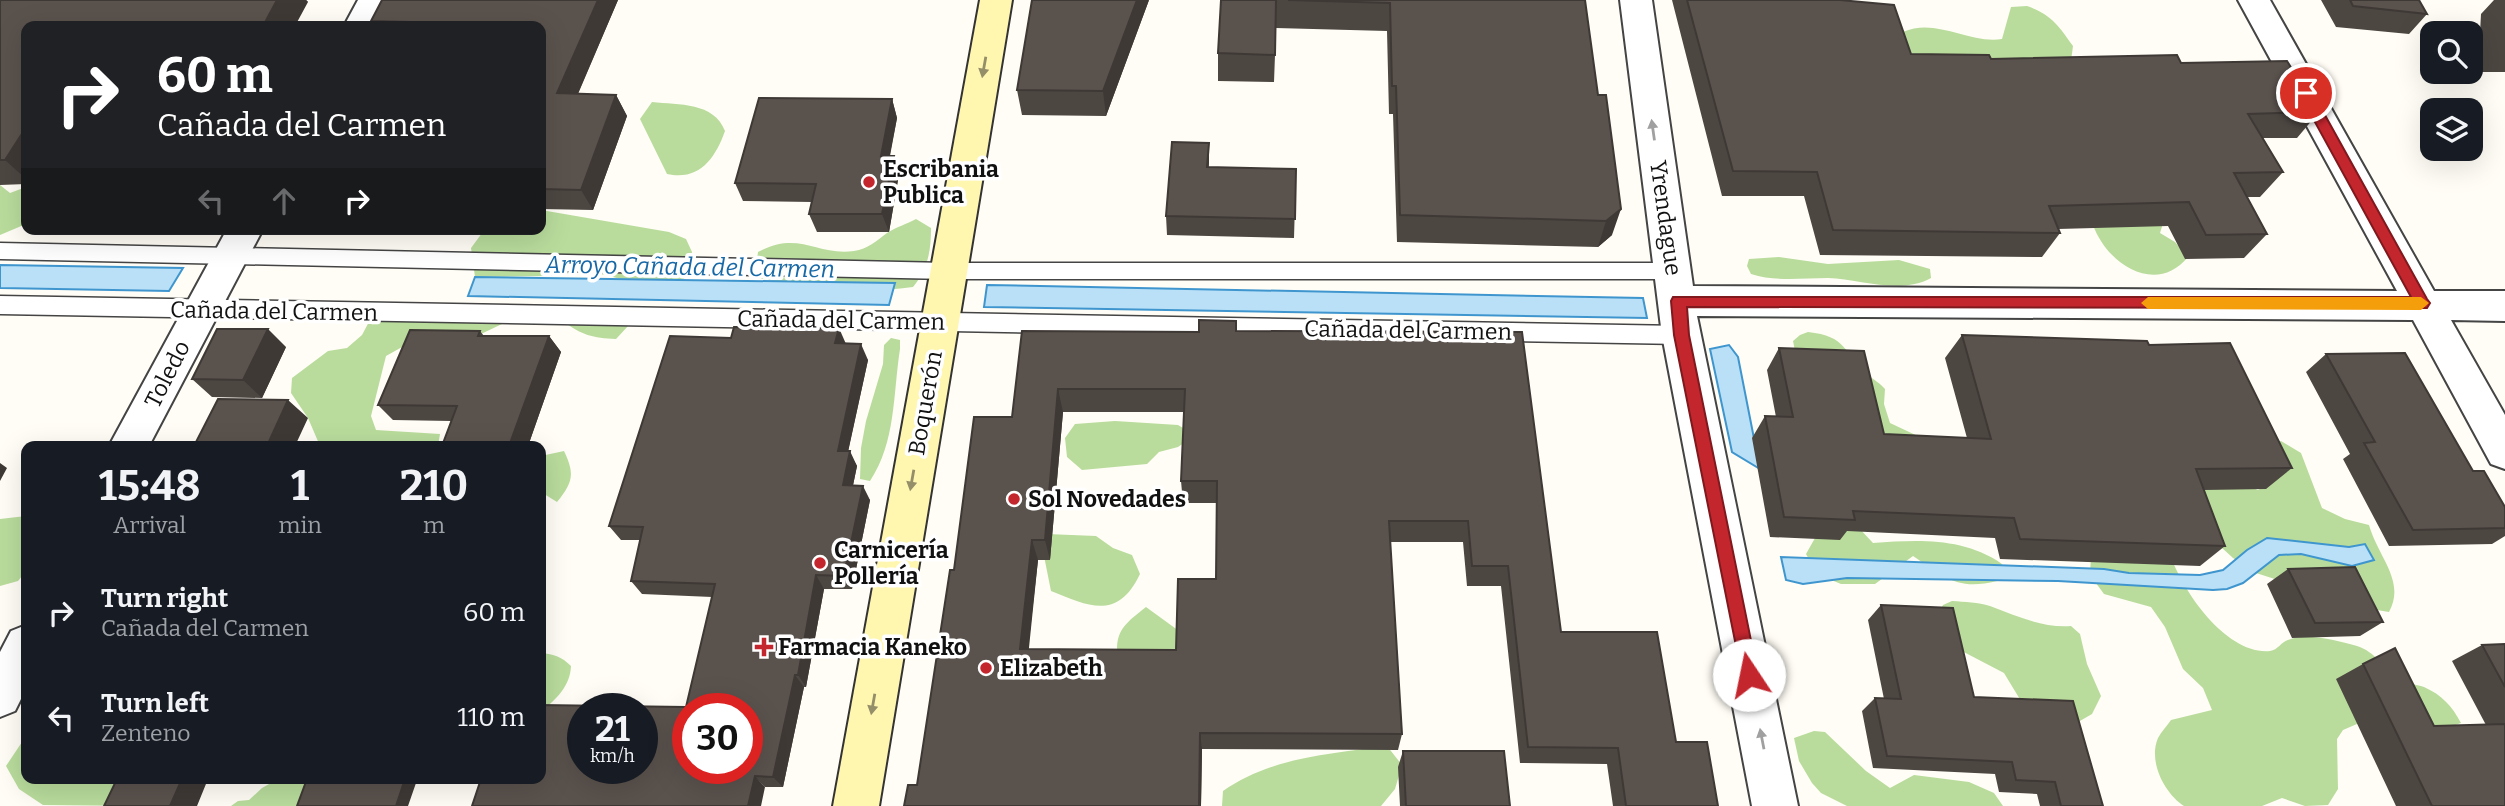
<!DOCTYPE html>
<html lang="en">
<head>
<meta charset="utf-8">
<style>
	:root { --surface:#171b24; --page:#242831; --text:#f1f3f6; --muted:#9ea1a6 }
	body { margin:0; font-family:Bitter,serif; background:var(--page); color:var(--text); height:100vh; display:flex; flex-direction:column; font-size:26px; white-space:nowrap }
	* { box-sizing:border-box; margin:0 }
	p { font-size:23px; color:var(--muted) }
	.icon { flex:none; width:38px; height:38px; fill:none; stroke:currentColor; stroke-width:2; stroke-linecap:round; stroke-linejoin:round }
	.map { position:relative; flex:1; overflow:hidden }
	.panel { position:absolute; left:21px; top:441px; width:525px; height:343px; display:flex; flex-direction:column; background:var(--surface); border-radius:14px; box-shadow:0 7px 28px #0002 }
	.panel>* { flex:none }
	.top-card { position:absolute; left:21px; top:21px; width:525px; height:214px; border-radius:14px; box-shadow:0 7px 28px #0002; background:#202124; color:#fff; overflow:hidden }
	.tools { position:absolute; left:2420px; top:21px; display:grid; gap:14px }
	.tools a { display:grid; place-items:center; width:63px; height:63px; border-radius:14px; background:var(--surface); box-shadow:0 7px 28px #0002; font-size:35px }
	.speed { position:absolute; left:567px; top:693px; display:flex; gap:14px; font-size:35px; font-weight:700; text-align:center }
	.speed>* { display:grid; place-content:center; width:91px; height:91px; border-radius:50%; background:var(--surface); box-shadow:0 7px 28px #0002; line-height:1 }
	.speed small { font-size:18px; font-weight:400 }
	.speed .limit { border:10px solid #d22; background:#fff; color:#111 }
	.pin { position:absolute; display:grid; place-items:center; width:60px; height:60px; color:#fff; margin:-30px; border:4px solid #fff; border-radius:50%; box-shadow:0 2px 7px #0007 }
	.me { position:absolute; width:77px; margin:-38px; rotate:349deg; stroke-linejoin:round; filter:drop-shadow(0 0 5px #0008) }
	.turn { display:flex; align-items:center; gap:24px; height:147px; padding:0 21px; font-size:32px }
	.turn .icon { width:91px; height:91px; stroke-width:2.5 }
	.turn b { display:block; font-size:49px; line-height:60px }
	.lanes { display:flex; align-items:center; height:66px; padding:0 21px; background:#0003; justify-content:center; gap:35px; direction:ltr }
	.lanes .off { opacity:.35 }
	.eta { display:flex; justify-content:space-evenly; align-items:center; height:119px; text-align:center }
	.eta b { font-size:42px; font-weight:700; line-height:49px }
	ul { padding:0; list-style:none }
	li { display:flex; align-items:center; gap:21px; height:105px; padding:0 21px }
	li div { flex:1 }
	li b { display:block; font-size:26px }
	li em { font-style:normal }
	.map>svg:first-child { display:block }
	.forest { fill:#b9dc9c }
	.water { fill:#b9e0f7; stroke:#3f96cf; stroke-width:2 }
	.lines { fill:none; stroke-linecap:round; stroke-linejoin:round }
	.lane-casing { stroke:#444; stroke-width:3 }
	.street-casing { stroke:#444; stroke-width:4 }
	.secondary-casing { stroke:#333; stroke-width:4 }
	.lane { fill:#fff; fill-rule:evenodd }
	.street { fill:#fff; fill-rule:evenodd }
	.secondary { fill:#fff6b0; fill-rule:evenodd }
	.wall { fill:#4d4742; fill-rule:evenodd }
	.shaded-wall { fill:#3f3936 }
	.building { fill:#5a524d; stroke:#3f3936; stroke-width:2; fill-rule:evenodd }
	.oneway { fill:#948f68 }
	.oneway2 { fill:#a0a0a0 }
	.route { fill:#c4262e; stroke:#7f191e; stroke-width:2 }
	.slow { fill:#f59e0b }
	.poi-dot { fill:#c4262e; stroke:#fff; stroke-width:2.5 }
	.labels { text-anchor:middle; stroke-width:7; stroke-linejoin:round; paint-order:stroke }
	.poi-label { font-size:23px; font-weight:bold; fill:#111; stroke:#fff; text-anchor:start }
	.street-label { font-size:23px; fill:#111; stroke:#fff }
	.water-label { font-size:24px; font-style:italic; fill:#1768a6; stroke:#fff }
</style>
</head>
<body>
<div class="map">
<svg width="2505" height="806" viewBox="0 0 2505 806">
	<rect width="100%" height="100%" fill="#fffdf5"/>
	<path class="forest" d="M2027 6C2052 15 2058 25 2073 46L2070 68 1901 78 1903 32C1936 17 1968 44 2002 39L2011 7Z
		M652 102C679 105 714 102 725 131 715 159 699 181 667 174L640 119Z
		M0 185 10 193 26 187V224L0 235Z
		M541 210 669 232 686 239 692 252 691 272 677 285 658 288 588 271 546 276 475 277 471 248 485 229H541Z
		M916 219 931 228C931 251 928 269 913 287 860 294 811 289 759 278L756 267 758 252C799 230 816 256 854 251 868 249 876 241 887 233 896 227 907 224 916 219Z
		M2164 220 2160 233 2175 242 2188 257C2156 296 2107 264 2093 225Z
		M1779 257 1828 264 1899 260 1930 269 1931 278C1901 295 1860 279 1828 278 1802 278 1776 282 1751 274L1747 266 1749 259Z
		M409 303H485L504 307 502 324 481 334 420 337 386 356 371 416 376 430 440 434 438 446H320L308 418 291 393 292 378 328 351 347 348 362 335 371 318 389 308Z
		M563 321 629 325 616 339C593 338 581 335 563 321Z
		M1808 332C1847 336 1843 352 1868 375 1874 380 1880 383 1885 389L1884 404 1890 423 1922 438 1924 485 1795 351 1793 341 1800 335Z
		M891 338 900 340V349C893 394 896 442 870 481L860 479 861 448 866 421 883 364 884 345Z
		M1115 421 1178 425 1195 435 1178 447 1159 452 1147 464 1082 470 1067 457 1065 438 1075 424Z
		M2281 441 2301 453 2322 508 2345 519 2369 525C2378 557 2406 581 2389 612L2365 608 2256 573 2233 558 2197 525 2187 457 2226 477 2258 490 2273 482 2263 446Z
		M564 451C575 474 573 482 557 502L541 492V456Z
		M26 516V571L18 581 0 586V519Z
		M1858 527 1873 543C1918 540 1963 537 2002 564L1997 581C1957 591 1945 577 1913 556L1875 584H1841L1817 574 1806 554 1815 538Z
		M1047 534 1096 536 1113 548 1132 555 1140 574C1118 620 1090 607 1051 591L1043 551Z
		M2091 556 2171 557C2184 593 2227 655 2270 651 2278 650 2281 642 2288 640 2307 632 2338 641 2357 646 2376 652 2383 668 2398 679 2405 684 2416 684 2424 687 2442 695 2452 706 2461 723L2443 729 2371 718 2343 730 2337 739 2338 789 2328 805 2305 806 2282 798 2262 806H2184C2164 793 2148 761 2158 738 2161 732 2167 726 2171 720L2212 710 2203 688 2183 669 2165 627 2151 607 2104 594 2090 575Z
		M1952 601C1965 602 1978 602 1990 606 2017 616 2042 628 2071 626L2080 634 2087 664 2101 696 2092 714 2073 725 2024 706 2004 673 1958 649 1938 615 1943 605Z
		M1146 607 1179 631V653L1118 661C1114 632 1123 625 1146 607Z
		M541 653C554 654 562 657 571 666 570 687 556 699 541 712Z
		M1814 731 1825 732 1866 771 1890 788 1914 775 1969 782 1994 793 2003 806H1847L1821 793 1812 783 1799 761 1794 738Z
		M26 736V779H157L140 806 43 805 19 789 6 766Z
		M1387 746 1402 765 1395 789 1381 806H1222L1223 791C1272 757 1329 754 1387 746Z
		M278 779H368L318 806H231L238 801 249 800 262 788Z"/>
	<path class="water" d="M0 265 183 268 169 291 0 288Z
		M475 277 895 283 889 305 468 296Z
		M987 285 1643 298 1647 318 984 307Z
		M1729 345 1738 357 1760 469 1732 452 1710 349Z
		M2267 538 2349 547 2365 544 2374 560 2352 566 2301 554 2279 555 2243 583 2227 589 2213 590 2058 581 1847 578 1803 584 1786 580 1781 557 2104 569 2129 573 2200 575 2223 570 2247 550Z"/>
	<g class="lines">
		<defs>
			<path id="lane" d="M0 243 947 263H1672L1680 265 1683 271 1680 277 1672 279H947L0 259Z
				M0 296 1681 326 1689 329 1692 335 1689 341 1681 344 0 314Z"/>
			<path id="street" d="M358 0H390L376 26H344Z
				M1620 0H1652L1693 286 2397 291 2238 0H2270L2434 291H2505V321L2451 320 2505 415V469L2491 464 2413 320 1697 316 1798 806H1752L1662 335Z
				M227 229H263L149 446H109Z
				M26 625V689L15 711 0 717V652L11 631Z"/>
			<path id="secondary" d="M980 0H1012L879 806H833Z"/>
		</defs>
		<use href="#lane" class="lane-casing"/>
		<use href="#street" class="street-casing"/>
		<use href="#secondary" class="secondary-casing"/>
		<use href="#lane" class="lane"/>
		<use href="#street" class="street"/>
		<use href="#secondary" class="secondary"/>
	</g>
	<path class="wall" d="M0 0H306L308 2 26 26V184L0 185Z
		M382 0H618L578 94 616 95 627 116 593 210 541 209V26H374L371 21Z
		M1149 0 1106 116 1022 115 1017 90Z
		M1221 0H1585L1612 235 1598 247 1397 242 1393 114H1389L1387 31 1276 28 1274 82 1218 81V53Z
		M1672 0H1840L1911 54 1991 59 2181 63 2319 112 2297 138H2263L2283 172 2260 197H2247L2267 234 2244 258 2185 259 2168 226 2058 229 2060 233 2042 257 1820 255 1804 196H1722Z
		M2321 0H2419L2427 14 2409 34 2336 27Z
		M2494 0H2505V72H2478L2481 14Z
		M892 99 897 118 890 156 899 174 889 232H817L809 214 812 202 743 201 735 183Z
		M1209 167 1296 169 1294 238 1167 235 1166 216Z
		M480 331 484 336H549L561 352 528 446H442L451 421 393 420 378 405Z
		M1022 331 1199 332 1236 331 1522 332 1561 632 1676 742 1718 806H1613L1607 764 1520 763 1501 586H1467L1463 542H1390L1402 734 1398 750 1202 749 1201 806H904L917 785 954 570 1012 417ZM1063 412H1184L1181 481 1183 503H1217L1216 579 1176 650 1028 649 1038 560H1050Z
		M1962 335 2149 345 2292 468 2266 489 2204 490 2225 546 2200 566 2000 559 1995 538 1847 531 1840 540 1770 537 1752 438 1765 416 1776 417 1767 370 1779 348 1884 434 1967 438 1945 358Z
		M846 344 868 360 848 451 857 466 853 485 870 500 852 589H824L806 687H804L783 787H765L686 707 712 597 642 594 631 581 640 540H621L609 526Z
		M286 347 262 398 212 397 192 379Z
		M2326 354 2473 471 2505 507V536L2492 544 2389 546 2343 459 2350 454 2306 372Z
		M2288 569 2383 622 2360 636 2292 638 2267 584Z
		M1881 605 1974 697 2103 806H2040L2037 794 1999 792 1995 774 1873 768 1862 711 1875 698 1884 699 1868 620Z
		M2505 644V806H2396L2336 679 2363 664 2434 726 2486 725 2452 661 2482 645Z
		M1403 751 1510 806H1400L1398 767Z"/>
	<path class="shaded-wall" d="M277 0H306L308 2 295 26H263Z
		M598 0H618L569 114 557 93Z
		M1137 0H1149L1106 116 1103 91Z
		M616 95 627 116 593 210 581 190Z
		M892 99 897 118 886 174 881 156Z
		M25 129 26 130V179L5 160Z
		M1209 143V163L1208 186 1207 167Z
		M894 156 899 174 889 232 882 214Z
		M1621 209 1612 235 1598 247 1606 221Z
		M839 328 846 344 835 343Z
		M268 329 286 347 262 398 243 380Z
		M549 336 561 352 528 446H509Z
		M861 344 868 360 845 466 838 451Z
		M1058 389 1063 412 1050 560 1045 540Z
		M288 400 308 418 295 446H267Z
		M850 451 857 466 850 500 843 485Z
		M0 463 7 468 0 481Z
		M863 486 870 500 852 589 844 576Z
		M1032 540 1038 560 1027 667 1020 649Z
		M816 575 824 589 806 687 798 675Z
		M795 675 804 687 783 787 773 777Z
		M1200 733 1202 749 1201 806H1199Z
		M755 776 765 787 761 806H748Z
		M182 779H208L197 806H170Z
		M405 779H410L416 783 408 806H396Z"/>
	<path class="building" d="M0 0H277L263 26H26V129H25L5 160H0Z
		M382 0H598L557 93 616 95 581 190 541 189V26H405L408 22 371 21Z
		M1032 0H1137L1103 91 1017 90Z
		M1221 0H1276L1275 55 1218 53Z
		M1288 0H1585L1598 95H1606L1621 209 1606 221 1400 215 1396 86H1392L1390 3Z
		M1687 0H1840L1894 5 1911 54 1989 55 1991 59 2177 55 2181 63 2287 61 2319 112 2248 114 2283 172 2234 173 2267 234 2206 235 2189 202 2049 206 2060 233 1833 230 1817 172 1733 171Z
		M2350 0H2419L2427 14 2353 6Z
		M759 98 892 99 881 156H894L882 214H809L816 184 735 183Z
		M1172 142 1209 143 1207 167 1296 169 1295 219 1166 216Z
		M1199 320 1236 321V331L1522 332 1561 632H1657L1676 742H1707L1718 806H1626L1618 748 1528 747 1508 566H1472L1468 521H1389L1402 734 1200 733 1199 806H904L908 785H917L950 570H954L974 417H1012L1022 331 1199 332ZM1058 389H1185L1181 481H1217L1216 579H1178L1176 650 1020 649 1032 540H1045Z
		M734 327 839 328 835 343 861 344 838 451H850L843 485 863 486 844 576 816 575 798 675H795L773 777 755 776 748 806H472L481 779H541V705L686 707 715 584 631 581 643 527 609 526 670 336 731 338ZM583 709H642V768H583ZM688 709H747V768H688Z
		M217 329H268L243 380 192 379Z
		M410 330 480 331 478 336H549L509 446H442L457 406 378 405Z
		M1962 335 2147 341 2149 345 2230 343 2292 468 2196 469 2225 546 2020 539 2014 518 1853 511 1855 520 1784 517 1765 416 1793 417 1779 348 1864 351 1884 434 1991 439Z
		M2405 353 2473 471H2484L2505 507V528L2413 530 2364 443 2375 442 2326 354Z
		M218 399 288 400 267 446H194Z
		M2355 567 2383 622 2315 623 2288 569Z
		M1881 605 1953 608 1974 697 2073 701 2103 806H2061L2055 782 2016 780 2012 762 1887 756 1875 698 1901 699Z
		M2505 644V687L2482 645Z
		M2395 648 2434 726 2505 724V806H2432L2363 664Z
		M1403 751H1504L1510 806H1406Z
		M117 779H182L170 806H104Z
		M307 779H405L396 806H297Z"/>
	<defs><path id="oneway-solid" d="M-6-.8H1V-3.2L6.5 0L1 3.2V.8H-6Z" transform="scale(1.75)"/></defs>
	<g class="oneway">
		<use href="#oneway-solid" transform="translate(984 67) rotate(100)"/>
		<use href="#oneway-solid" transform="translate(912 480) rotate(100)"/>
		<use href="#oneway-solid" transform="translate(873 704) rotate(100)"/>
	</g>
	<g class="oneway2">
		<use href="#oneway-solid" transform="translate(1653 130) rotate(-98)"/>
		<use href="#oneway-solid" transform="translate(1762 739) rotate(-101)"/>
	</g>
	<path class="route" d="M2306 89 2311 90 2427 299 2430 303 2427 308 1687 307 1689 335 1758 675 1755 681 1749 684 1743 681 1674 335 1671 301 1673 297H2411L2299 93Z"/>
	<path class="slow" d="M2148 297H2421L2429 303 2421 310 2148 309 2141 303Z"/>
	<g class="poi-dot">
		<circle cx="869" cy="182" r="7"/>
		<circle cx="1014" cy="499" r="7"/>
		<circle cx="820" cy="563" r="7"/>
		<path d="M760.5 636.5h7v7h7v7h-7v7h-7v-7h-7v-7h7z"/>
		<circle cx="986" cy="668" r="7"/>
	</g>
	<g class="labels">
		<g class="poi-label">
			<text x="883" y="177">Escribania<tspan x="883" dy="26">Publica</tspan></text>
			<text x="1028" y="507">Sol Novedades</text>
			<text x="834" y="558">Carnicería<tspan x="834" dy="26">Pollería</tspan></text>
			<text x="778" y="655">Farmacia Kaneko</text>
			<text x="1000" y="676">Elizabeth</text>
		</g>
		<g class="street-label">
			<text transform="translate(1666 218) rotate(82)" y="8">Yrendague</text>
			<text transform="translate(274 311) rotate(1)" y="8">Cañada del Carmen</text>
			<text transform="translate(841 320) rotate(1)" y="8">Cañada del Carmen</text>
			<text transform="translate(1408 330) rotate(1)" y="8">Cañada del Carmen</text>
			<text transform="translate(167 374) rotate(-63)" y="8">Toledo</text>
			<text transform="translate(925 403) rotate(-80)" y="8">Boquerón</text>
		</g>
		<g class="water-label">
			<text transform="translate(690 267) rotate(1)" y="8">Arroyo Cañada del Carmen</text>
		</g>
	</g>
</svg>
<div class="tools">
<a><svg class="icon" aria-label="search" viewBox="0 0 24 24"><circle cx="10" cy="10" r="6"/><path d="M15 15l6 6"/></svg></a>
<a><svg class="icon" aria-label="layers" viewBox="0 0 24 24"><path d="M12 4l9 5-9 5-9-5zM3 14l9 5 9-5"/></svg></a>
</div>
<div class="speed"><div>21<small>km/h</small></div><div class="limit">30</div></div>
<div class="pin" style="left:2306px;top:93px;background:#d93025"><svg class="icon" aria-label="arrive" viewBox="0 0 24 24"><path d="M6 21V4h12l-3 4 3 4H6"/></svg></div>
<svg class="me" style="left:1749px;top:675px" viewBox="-20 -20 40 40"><circle r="19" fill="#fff"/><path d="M0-13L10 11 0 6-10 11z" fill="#c4262e"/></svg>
<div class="top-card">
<div class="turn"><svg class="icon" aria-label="right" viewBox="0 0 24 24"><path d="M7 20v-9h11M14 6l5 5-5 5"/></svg><div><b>60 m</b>Cañada del Carmen</div></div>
<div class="lanes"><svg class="icon off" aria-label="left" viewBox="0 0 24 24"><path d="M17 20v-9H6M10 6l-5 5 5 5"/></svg><svg class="icon off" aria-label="ahead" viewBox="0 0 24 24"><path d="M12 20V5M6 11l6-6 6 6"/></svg><svg class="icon" aria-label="right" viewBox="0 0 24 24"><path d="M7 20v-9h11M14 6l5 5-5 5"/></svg></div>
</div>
<section class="panel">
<div class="eta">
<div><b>15:48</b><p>Arrival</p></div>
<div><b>1</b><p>min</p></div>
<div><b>210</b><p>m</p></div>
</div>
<ul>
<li><svg class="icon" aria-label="right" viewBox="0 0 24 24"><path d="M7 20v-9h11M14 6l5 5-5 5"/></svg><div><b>Turn right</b><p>Cañada del Carmen</p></div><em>60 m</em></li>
<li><svg class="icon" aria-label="left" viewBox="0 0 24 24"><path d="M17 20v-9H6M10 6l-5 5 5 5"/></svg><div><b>Turn left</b><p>Zenteno</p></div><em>110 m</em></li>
</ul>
</section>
</div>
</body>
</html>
